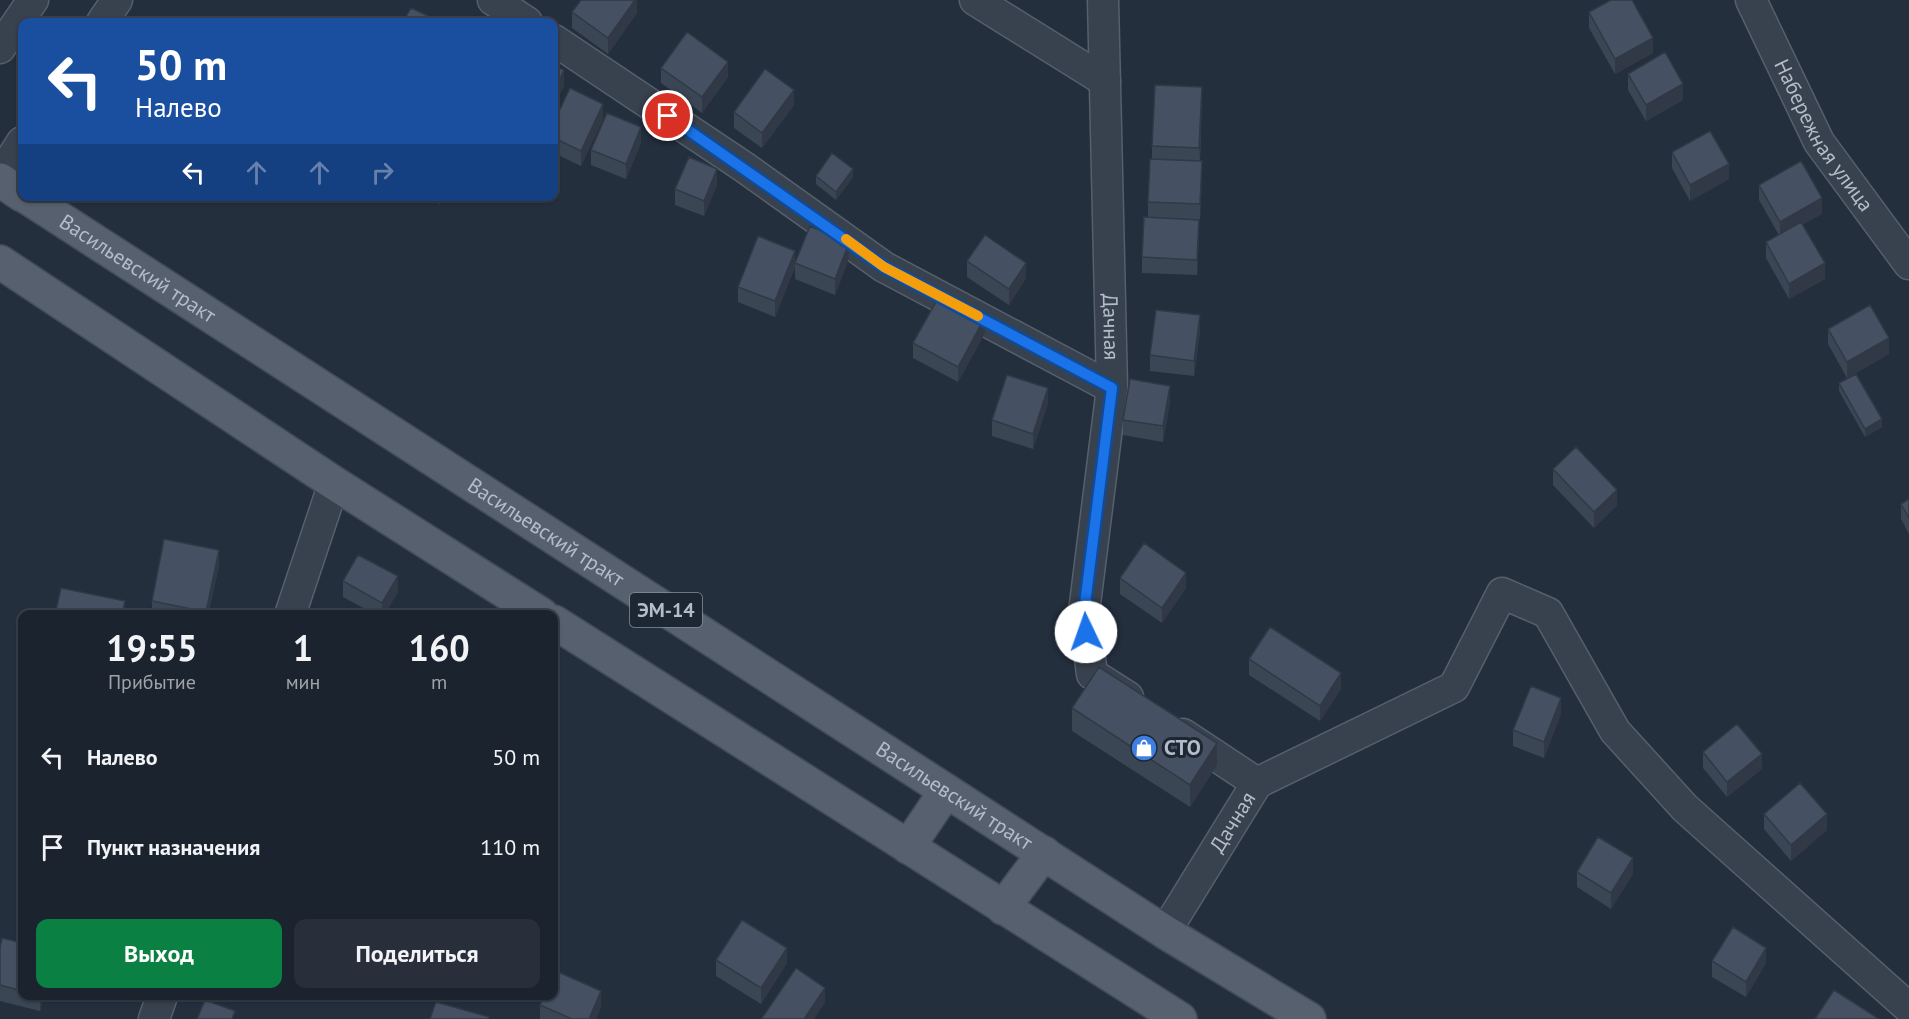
<!DOCTYPE html>
<html lang="ru">
<head>
<meta charset="utf-8">
<style>
	:root { --surface:#1b232e; --page:#282f3a; --text:#f1f3f6; --muted:#a0a4aa; --line:#39404a; --accent:#0b8043 }
	body { margin:0; font-family:"PT Sans",sans-serif; background:var(--page); color:var(--text); height:100vh; display:flex; flex-direction:column; font-size:22px; white-space:nowrap }
	* { box-sizing:border-box; margin:0 }
	p { font-size:20px; color:var(--muted) }
	.icon { flex:none; width:33px; height:33px; fill:none; stroke:currentColor; stroke-width:2; stroke-linecap:round; stroke-linejoin:round }
	.map { position:relative; flex:1; overflow:hidden }
	.sheet { position:absolute; left:18px; top:610px; width:540px; height:390px; display:flex; flex-direction:column; background:var(--surface); border-radius:12px; box-shadow:0 2px 4px #0004,0 0 0 2px var(--line) }
	.sheet>* { flex:none }
	.banner { position:absolute; left:18px; top:18px; width:540px; height:183px; border-radius:12px; box-shadow:0 2px 4px #0004,0 0 0 2px var(--line); background:#1a4fa0; color:#fff; overflow:hidden }
	.pin { position:absolute; display:grid; place-items:center; width:51px; height:51px; color:#fff; margin:-26px; border:3px solid #fff; border-radius:50%; box-shadow:0 2px 6px #0007 }
	.me { position:absolute; width:66px; margin:-33px; rotate:357deg; stroke-linejoin:round; filter:drop-shadow(0 0 4px #0008) }
	.turn { display:flex; align-items:center; gap:21px; height:126px; padding:0 18px; font-size:27px }
	.turn .icon { width:78px; height:78px; stroke-width:2.5 }
	.turn b { display:block; font-size:42px; line-height:51px }
	.lanes { display:flex; align-items:center; height:57px; padding:0 18px; background:#0003; justify-content:center; gap:30px; direction:ltr }
	.lanes .off { opacity:.35 }
	.eta { display:flex; justify-content:space-evenly; align-items:center; height:102px; text-align:center }
	.eta b { font-size:36px; font-weight:800; line-height:42px }
	.action { display:flex; gap:12px; margin-top:auto; padding:12px 18px }
	.action a { flex:1; height:69px; border-radius:12px; background:var(--accent); color:#fff; font-size:24px; font-weight:800; line-height:69px; text-align:center }
	.action a+a { background:var(--page); color:var(--text) }
	ul { padding:0; list-style:none }
	li { display:flex; align-items:center; gap:18px; height:90px; padding:0 18px }
	li div { flex:1 }
	li b { display:block; font-size:22px }
	li em { font-style:normal }
	.map>svg:first-child { display:block }
	.lines { fill:none; stroke-linecap:round; stroke-linejoin:round }
	.minor-casing { stroke:#565f6c; stroke-width:33 }
	.major-casing { stroke:#414a57; stroke-width:36 }
	.minor { stroke:#38414e; stroke-width:30 }
	.major { stroke:#56606e; stroke-width:33 }
	.wall { fill:#3b4654 }
	.shaded-wall { fill:#303945 }
	.building { fill:#455162; stroke:#303945; stroke-width:1.5 }
	.route-casing { stroke:#114b97; stroke-width:15 }
	.route { stroke:#1a73e8; stroke-width:10 }
	.slow { stroke:#f59e0b; stroke-width:10 }
	.labels { text-anchor:middle; stroke-width:6; stroke-linejoin:round; paint-order:stroke }
	.shield { fill:#1d2633; stroke:#878f9c; stroke-width:1.5 }
	.shield-label { font-size:20px; font-weight:bold; fill:#b4bcc9 }
	.street-label { font-size:21px; fill:#b4bcc9; stroke:#1d2633 }
	.poi-label { font-size:21px; font-weight:bold; fill:#b4bcc9; stroke:#1d2633; text-anchor:start }
</style>
</head>
<body>
<div class="map">
<svg width="1909" height="1019" viewBox="0 0 1909 1019">
	<rect width="100%" height="100%" fill="#242f3e"/>
	<g class="lines">
		<defs>
			<g id="minor">
				<path d="M493 0 527 22"/>
				<path d="M975 0 1105 81"/>
				<path id="s1" d="M1103 0 1112 388 1084 612 1092 674 1128 697"/>
				<path id="s2" d="M1751 0 1819 142 1909 264"/>
				<path d="M102 22 117 0"/>
				<path d="M554 40 744 167 884 267 1112 388"/>
				<path d="M0 48 33 0"/>
				<path d="M0 176 22 142"/>
				<path d="M290 615 334 483"/>
				<path d="M1257 783 1454 687 1502 593 1548 613 1615 731 1685 808 1909 1008"/>
				<path id="s3" d="M1165 932 1257 783 1183 734"/>
				<path d="M154 1019 162 996"/>
			</g>
			<g id="major">
				<path d="M0 180 22 195"/>
				<path id="s4" d="M25 196 1165 932 1309 1019"/>
				<path d="M0 262 334 483 542 615"/>
				<path d="M554 622 1180 1019"/>
				<path d="M908 847 946 791"/>
				<path d="M1003 908 1044 853"/>
			</g>
		</defs>
		<use href="#minor" class="minor-casing"/>
		<use href="#major" class="major-casing"/>
		<use href="#minor" class="minor"/>
		<use href="#major" class="major"/>
	</g>
	<path class="wall" d="M637 0V13L608 54 572 28V12Z
		M1589 12 1653 53 1615 74 1589 28Z
		M661 68 728 77 702 113 661 83Z
		M1628 74 1683 100 1646 121 1628 90Z
		M1202 102 1200 161 1202 177 1200 220 1148 217V202L1152 159V146Z
		M794 105 762 148 734 128V112Z
		M603 119 581 166 554 153V122Z
		M641 143 626 179 591 165V150Z
		M1672 152 1729 179 1690 201 1672 168Z
		M816 176 853 177 836 200 816 184Z
		M717 185 704 216 675 205V189Z
		M1759 185 1822 214 1803 224 1825 279 1789 299 1766 258V242L1779 235 1759 200Z
		M423 196H444L440 204Z
		M1199 236 1197 275 1142 273V257Z
		M849 258 835 295 795 279V267L775 317 738 302V287L795 263Z
		M967 261 1026 278 1009 305 967 277Z
		M1828 329 1889 354 1847 378 1828 344Z
		M1200 331 1194 376 1150 371V355Z
		M985 333 958 382 913 358V343Z
		M1839 383 1882 427 1865 437 1839 391Z
		M1170 402 1163 442 1123 435V420Z
		M1048 403 1033 449 992 436V420Z
		M1553 469 1617 505 1594 528 1553 485Z
		M1909 499V534L1901 519V504Z
		M219 566 208 615H152V601Z
		M1120 578 1186 588 1162 623 1120 594Z
		M343 581 398 592 384 615H376L343 597Z
		M1249 659 1341 689 1320 721 1249 675Z
		M1072 708 1217 765 1190 807 1072 731Z
		M1561 714 1544 758 1513 746V730Z
		M1703 752 1762 769 1727 797 1703 768Z
		M1764 814 1827 830 1791 861 1764 829Z
		M1577 872 1633 874 1611 909 1577 887Z
		M22 943V996H44L40 1011 0 1001V948Z
		M716 960 787 963 761 1004 716 976Z
		M1712 961 1766 963 1746 997 1712 977Z
		M540 1005 601 1007 596 1019H540Z"/>
	<path class="shaded-wall" d="M635 0H637V13L608 54V38Z
		M1653 38V53L1615 74V59Z
		M728 62V77L702 113V97Z
		M564 70V86L554 108V93Z
		M1683 84V100L1646 121V105Z
		M1202 87V102L1199 164V148Z
		M794 90V105L762 148V133Z
		M603 104V119L581 166V151Z
		M641 127V143L626 179V164Z
		M1202 161V177L1200 220V204Z
		M1729 164V179L1690 201V185Z
		M717 169V185L704 216V201Z
		M853 169V177L836 200V192Z
		M440 196H444L440 204Z
		M1822 198V214L1780 237V222Z
		M1199 220V236L1197 275V260Z
		M849 243V258L835 295V279Z
		M795 251V266L775 317V301Z
		M1026 263V278L1009 305V289Z
		M1825 263V279L1789 299V284Z
		M1200 315V331L1194 376V361Z
		M985 317V333L958 382V367Z
		M1889 338V354L1847 378V362Z
		M1170 386V402L1163 442V426Z
		M1048 388V403L1033 449V434Z
		M1882 419V427L1865 437V429Z
		M1617 490V505L1594 528V512Z
		M219 550V566L208 615H206Z
		M1186 573V588L1162 623V608Z
		M398 576V592L384 615H382V603Z
		M125 601V615H122Z
		M1341 673V689L1320 721V706Z
		M1561 698V714L1544 758V742Z
		M1217 743V765L1190 807V785Z
		M1762 754V769L1727 797V782Z
		M1827 814V830L1791 861V845Z
		M1633 858V874L1611 909V893Z
		M787 948V963L761 1004V988Z
		M1766 948V963L1746 997V982Z
		M825 988V1003L814 1019H804Z
		M601 991V1007L596 1019H589Z
		M40 996H44L40 1011Z"/>
	<path class="building" d="M581 0H635L608 38 572 12Z
		M1611 0H1632L1653 38 1615 59 1589 12Z
		M411 8 441 22H403Z
		M687 32 728 62 702 97 661 68Z
		M1665 52 1683 84 1646 105 1628 74Z
		M554 65 564 70 554 93Z
		M765 69 794 90 762 133 734 112Z
		M1155 85 1202 87 1199 148 1152 146Z
		M570 88 603 104 581 151 554 138V122Z
		M607 113 641 127 626 164 591 150Z
		M1710 131 1729 164 1690 185 1672 152Z
		M832 153 853 169 836 192 816 176Z
		M689 157 717 169 704 201 675 189Z
		M1150 159 1202 161 1200 204 1148 202Z
		M1801 161 1822 198 1780 222 1759 185Z
		M1144 217 1199 220 1197 260 1142 257Z
		M1801 222 1825 263 1789 284 1766 242Z
		M810 226 849 243 835 279 795 263Z
		M985 235 1026 263 1009 289 967 261Z
		M758 236 795 251 775 301 738 287Z
		M941 293 985 317 958 367 913 343Z
		M1870 305 1889 338 1847 362 1828 329Z
		M1156 310 1200 315 1194 361 1150 355Z
		M1856 374 1882 419 1865 429 1839 383Z
		M1007 375 1048 388 1033 434 992 420Z
		M1130 379 1170 386 1163 426 1123 420Z
		M1576 447 1617 490 1594 512 1553 469Z
		M1909 499V518L1901 504Z
		M164 539 219 550 206 612 152 601Z
		M1144 543 1186 573 1162 608 1120 578Z
		M358 555 398 576 382 603 343 581Z
		M61 588 125 601 122 615H55Z
		M1270 627 1341 673 1320 706 1249 659Z
		M1099 667 1217 743 1190 785 1072 708Z
		M1531 686 1561 698 1544 742 1513 730Z
		M1737 724 1762 754 1727 782 1703 752Z
		M1800 783 1827 814 1791 845 1764 814Z
		M1598 837 1633 858 1611 893 1577 872Z
		M742 920 787 948 761 988 716 960Z
		M1733 927 1766 948 1746 982 1712 961Z
		M2 938 22 943V991L0 985V948Z
		M796 968 825 988 804 1019H763L762 1018Z
		M556 971 601 991 589 1019H572L540 1005 544 996H554V975Z
		M1834 990 1879 1019H1815Z
		M205 1000 235 1011 232 1019H197Z
		M436 1002 489 1017 488 1019H430Z"/>
	<g class="lines">
		<defs>
			<path id="route" d="M668 116 884 267 1112 388 1084 612 1086 632"/>
		</defs>
		<use href="#route" class="route-casing"/>
		<use href="#route" class="route"/>
		<path class="slow" d="M846 239 884 267 978 316"/>
	</g>
	<defs>
		<symbol id="shop-disc" viewBox="-11 -11 22 22"><circle r="9.5" fill="#3f7fe0" stroke="#1d2633"/><path d="M-5-2.5h2.3a2.7 3.5 0 0 1 5.4 0H5L5.5 6h-11ZM-1.5-2.5h3a1.5 2.3 0 0 0-3 0Z" fill="#fff"/></symbol>
	</defs>
	<g fill-rule="evenodd">
		<use href="#shop-disc" x="1129" y="733" width="30" height="30"/>
	</g>
	<g class="labels">
		<rect class="shield" x="630" y="593" width="72" height="34" rx="4.5"/>
		<g class="shield-label">
			<text x="666" y="617">ЭМ-14</text>
		</g>
		<g class="street-label">
			<text dy="7" stroke="none"><textPath href="#s2" startOffset="154">Набережная улица</textPath></text>
			<text dy="7" stroke="none"><textPath href="#s4" startOffset="134">Васильевский тракт</textPath></text>
			<text dy="7" stroke="none"><textPath href="#s1" startOffset="327">Дачная</textPath></text>
			<text dy="7" stroke="none"><textPath href="#s4" startOffset="620">Васильевский тракт</textPath></text>
			<text dy="7" stroke="none"><textPath href="#s4" startOffset="1106">Васильевский тракт</textPath></text>
			<text dy="7" stroke="none"><textPath href="#s3" startOffset="129">Дачная</textPath></text>
		</g>
		<g class="poi-label">
			<text x="1164" y="755">СТО</text>
		</g>
	</g>
</svg>
<div class="pin" style="left:668px;top:116px;background:#d93025"><svg class="icon" aria-label="arrive" viewBox="0 0 24 24"><path d="M6 21V4h12l-3 4 3 4H6"/></svg></div>
<svg class="me" style="left:1086px;top:632px" viewBox="-20 -20 40 40"><circle r="19" fill="#fff"/><path d="M0-13L10 11 0 6-10 11z" fill="#1a73e8"/></svg>
<div class="banner">
<div class="turn"><svg class="icon" aria-label="left" viewBox="0 0 24 24"><path d="M17 20v-9H6M10 6l-5 5 5 5"/></svg><div><b>50 m</b>Налево</div></div>
<div class="lanes"><svg class="icon" aria-label="left" viewBox="0 0 24 24"><path d="M17 20v-9H6M10 6l-5 5 5 5"/></svg><svg class="icon off" aria-label="ahead" viewBox="0 0 24 24"><path d="M12 20V5M6 11l6-6 6 6"/></svg><svg class="icon off" aria-label="ahead" viewBox="0 0 24 24"><path d="M12 20V5M6 11l6-6 6 6"/></svg><svg class="icon off" aria-label="right" viewBox="0 0 24 24"><path d="M7 20v-9h11M14 6l5 5-5 5"/></svg></div>
</div>
<section class="sheet">
<div class="eta">
<div><b>19:55</b><p>Прибытие</p></div>
<div><b>1</b><p>мин</p></div>
<div><b>160</b><p>m</p></div>
</div>
<ul>
<li><svg class="icon" aria-label="left" viewBox="0 0 24 24"><path d="M17 20v-9H6M10 6l-5 5 5 5"/></svg><div><b>Налево</b></div><em>50 m</em></li>
<li><svg class="icon" aria-label="arrive" viewBox="0 0 24 24"><path d="M6 21V4h12l-3 4 3 4H6"/></svg><div><b>Пункт назначения</b></div><em>110 m</em></li>
</ul>
<div class="action"><a>Выход</a><a>Поделиться</a></div>
</section>
</div>
</body>
</html>
